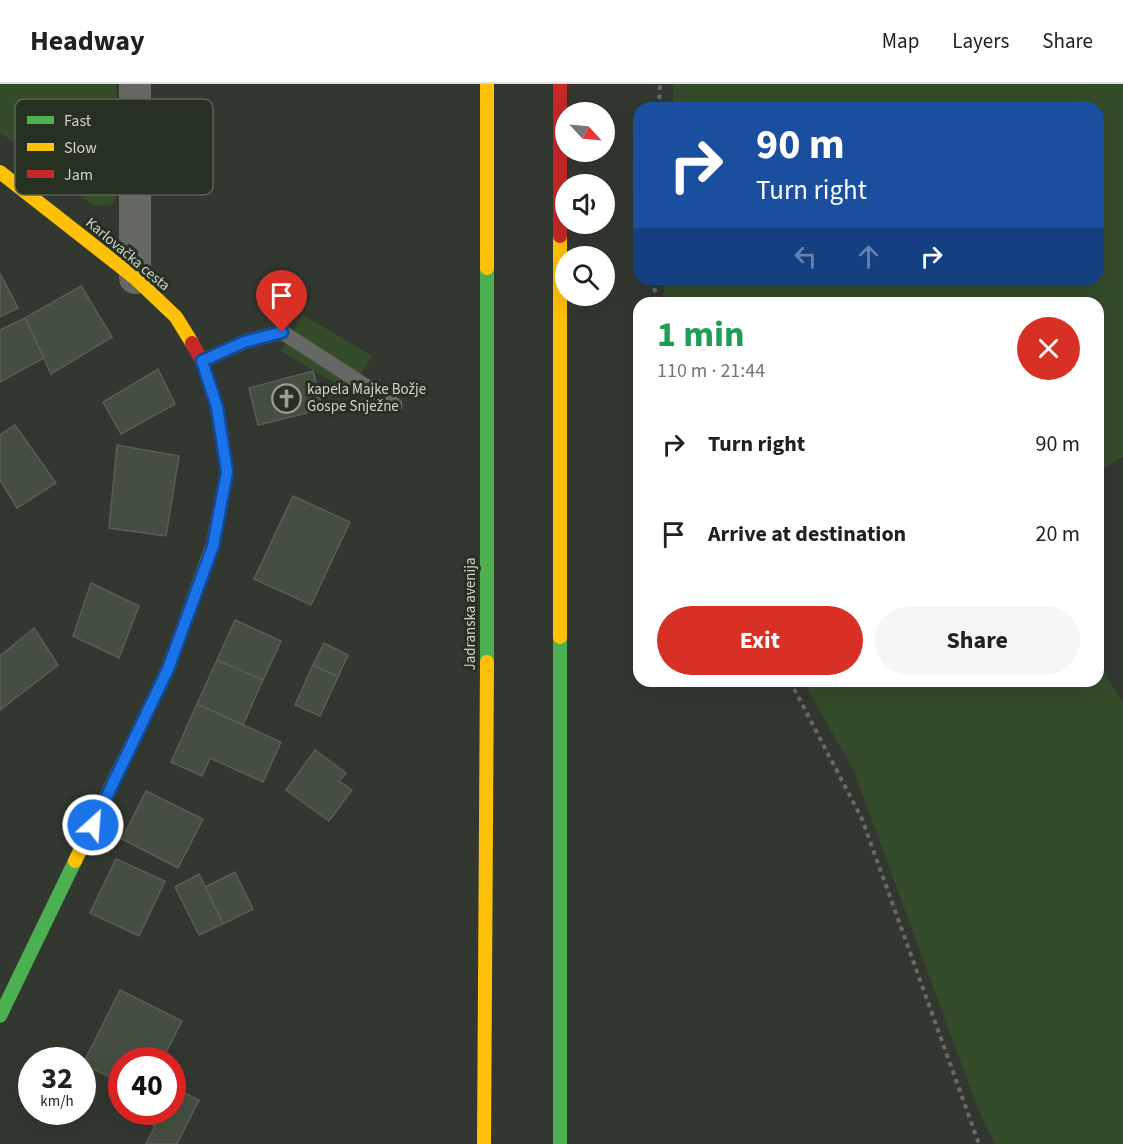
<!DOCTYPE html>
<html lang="en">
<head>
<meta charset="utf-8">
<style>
	:root { --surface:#fff; --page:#f6f6f6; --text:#202124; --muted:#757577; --line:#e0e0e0; --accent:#d93025 }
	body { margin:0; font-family:"Source Sans 3",sans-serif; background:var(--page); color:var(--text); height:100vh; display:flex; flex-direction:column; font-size:22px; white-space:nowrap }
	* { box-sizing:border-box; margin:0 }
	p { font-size:20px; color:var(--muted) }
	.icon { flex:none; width:33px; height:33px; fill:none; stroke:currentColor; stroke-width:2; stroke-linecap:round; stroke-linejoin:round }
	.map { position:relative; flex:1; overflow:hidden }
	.panel { position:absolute; left:633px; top:213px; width:471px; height:390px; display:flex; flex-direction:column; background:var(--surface); border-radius:18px; box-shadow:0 6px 24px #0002 }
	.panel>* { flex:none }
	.hud { position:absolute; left:633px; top:18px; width:471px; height:183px; border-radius:18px; box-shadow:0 6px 24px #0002; background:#1a4fa0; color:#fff; overflow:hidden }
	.needle { width:39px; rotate:116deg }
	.buttons { position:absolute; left:555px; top:18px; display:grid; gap:12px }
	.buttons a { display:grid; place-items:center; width:60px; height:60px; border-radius:50%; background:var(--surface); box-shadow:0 6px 24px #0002; font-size:30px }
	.speed { position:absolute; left:18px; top:963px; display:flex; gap:12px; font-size:30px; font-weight:700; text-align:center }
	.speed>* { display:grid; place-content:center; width:78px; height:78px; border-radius:50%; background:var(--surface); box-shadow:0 6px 24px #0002; line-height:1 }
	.speed small { font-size:15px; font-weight:400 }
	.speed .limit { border:9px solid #d22; background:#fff; color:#111 }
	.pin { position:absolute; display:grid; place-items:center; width:51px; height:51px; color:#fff; margin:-62px -26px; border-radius:50% 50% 50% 0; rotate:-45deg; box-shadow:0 0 6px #0007 }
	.pin .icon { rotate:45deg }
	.me { position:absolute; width:66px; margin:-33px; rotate:26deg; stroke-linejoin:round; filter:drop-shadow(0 0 4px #0008) }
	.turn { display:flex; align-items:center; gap:21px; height:126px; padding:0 24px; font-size:27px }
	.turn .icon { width:78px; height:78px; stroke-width:2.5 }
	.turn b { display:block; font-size:42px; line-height:51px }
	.lanes { display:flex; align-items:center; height:57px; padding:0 24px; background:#0003; justify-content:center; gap:30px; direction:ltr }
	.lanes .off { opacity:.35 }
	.round { display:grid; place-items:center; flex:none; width:63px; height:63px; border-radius:32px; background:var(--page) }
	.summary { display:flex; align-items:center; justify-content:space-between; height:102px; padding:0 24px }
	h1 { font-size:36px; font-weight:700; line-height:45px; color:#1e9e55 }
	.cta { display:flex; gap:12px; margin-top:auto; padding:12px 24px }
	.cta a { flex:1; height:69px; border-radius:36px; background:var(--accent); color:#fff; font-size:24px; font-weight:700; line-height:69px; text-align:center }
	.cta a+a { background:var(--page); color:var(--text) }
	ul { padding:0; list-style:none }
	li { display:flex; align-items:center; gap:18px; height:90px; padding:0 24px }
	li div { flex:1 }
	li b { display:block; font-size:22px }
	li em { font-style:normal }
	header { display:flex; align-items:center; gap:36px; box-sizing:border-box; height:84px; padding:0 30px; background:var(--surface); border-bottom:2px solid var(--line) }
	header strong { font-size:28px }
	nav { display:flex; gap:33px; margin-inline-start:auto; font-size:21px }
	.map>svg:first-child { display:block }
	.green { fill:#354c2b }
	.building { fill:#454f41; stroke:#585d56; stroke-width:1.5 }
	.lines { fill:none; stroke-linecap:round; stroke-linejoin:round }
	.path { stroke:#686a66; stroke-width:4; stroke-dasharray:4.5 4.5; stroke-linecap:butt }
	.lane { stroke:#666864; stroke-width:15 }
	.street { stroke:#666864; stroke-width:32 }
	.fast { stroke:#4caf50; stroke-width:14 }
	.slow { stroke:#ffc107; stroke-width:14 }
	.jam { stroke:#c62828; stroke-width:14 }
	.route-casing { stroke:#114b97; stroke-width:15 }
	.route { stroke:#1a73e8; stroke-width:10 }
	.labels { text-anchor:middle; stroke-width:6; stroke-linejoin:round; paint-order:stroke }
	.street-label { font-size:15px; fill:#ced4cb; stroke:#273122 }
	.poi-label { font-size:15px; fill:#ced4cb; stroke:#273122; text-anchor:start }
	.key { fill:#273122; stroke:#596255; stroke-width:1.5 }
	.key-label { font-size:16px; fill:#ced4cb }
</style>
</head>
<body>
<header>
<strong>Headway</strong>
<nav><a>Map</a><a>Layers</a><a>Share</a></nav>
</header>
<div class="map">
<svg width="1123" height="1060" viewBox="0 0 1123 1060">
	<rect width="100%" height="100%" fill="#323830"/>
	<path class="green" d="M0 0H116L120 100 112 122 93 121 0 48Z
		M673 0H1123V373L1098 388V219H665L663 195H1098V24H673Z
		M303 231 372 272 350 308 281 267Z
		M1098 580 1123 618V1060H995L978 1025 854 687 803 597H1098Z"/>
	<path class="building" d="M0 189 18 224 0 233Z
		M81 202 112 253 51 290 25 234Z
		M25 234 44 274 0 298V246Z
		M158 285 175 320 121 350 103 318Z
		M313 287 323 325 258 341 249 304Z
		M15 341 56 399 17 424 0 396V351Z
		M117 361 179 372 166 452 109 444Z
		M293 412 350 438 311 521 254 495Z
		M91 499 139 522 119 574 73 552Z
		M235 536 281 557 263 596 217 576Z
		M34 544 58 581 0 626V572Z
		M324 559 348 571 338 593 313 581Z
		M217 576 263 596 243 641 197 620Z
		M313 581 338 593 320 632 295 621Z
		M197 620 281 658 263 698 210 674 202 692 171 678Z
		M315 666 346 689 339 697 352 706 329 737 286 706Z
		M146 707 203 735 178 784 122 755Z
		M116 775 165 797 139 852 90 829Z
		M235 788 253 825 223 840 205 803Z
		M199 790 223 840 199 851 175 803Z
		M120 906 182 937 162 976H122V999L83 980Z
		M172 1003 199 1016 177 1060H146L155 1042 134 1032 136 1028H172Z"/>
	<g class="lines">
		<path class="path" d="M659 24 660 0
			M653 195 657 219
			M790 597 862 735 979 1060"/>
		<path class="lane" d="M202 277 244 258 282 248 395 321"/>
		<path class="street" d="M135 0V194"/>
		<path class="fast" d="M487 184V578
			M560 553V1060
			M0 932 75 777"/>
		<path class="slow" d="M487 0V184
			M0 88 135 194 176 233 192 259
			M560 152V553
			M75 777 168 585 212 463
			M484 1060 487 578"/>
		<path class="jam" d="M560 0V152
			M192 259 202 277 217 323 227 388 212 463"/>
	</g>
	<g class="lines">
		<defs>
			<path id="route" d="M93 741 168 585 213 462 227 388 217 323 202 277 244 258 282 248"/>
		</defs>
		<use href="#route" class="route-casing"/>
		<use href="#route" class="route"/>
	</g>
	<defs>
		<symbol id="church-ring" viewBox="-11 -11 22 22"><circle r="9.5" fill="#273122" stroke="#979d95" stroke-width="1.5"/><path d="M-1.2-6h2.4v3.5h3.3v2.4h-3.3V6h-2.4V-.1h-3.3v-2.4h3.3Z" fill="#979d95"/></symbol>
	</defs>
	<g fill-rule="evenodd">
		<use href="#church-ring" x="270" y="298" width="33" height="33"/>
	</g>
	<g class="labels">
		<g class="street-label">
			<text transform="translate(128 170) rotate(40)" y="5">Karlovačka cesta</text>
			<text transform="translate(470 530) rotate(-90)" y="5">Jadranska avenija</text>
		</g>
		<g class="poi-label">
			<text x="307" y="310">kapela Majke Božje<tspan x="307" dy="17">Gospe Snježne</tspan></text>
		</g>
	</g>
	<rect x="15" y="15" width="198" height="96" rx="9" class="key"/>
	<rect x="27" y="32" width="27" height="8" fill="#4caf50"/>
	<rect x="27" y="59" width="27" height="8" fill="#ffc107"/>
	<rect x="27" y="86" width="27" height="8" fill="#c62828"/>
	<g class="key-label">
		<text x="64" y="42">Fast</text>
		<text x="64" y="69">Slow</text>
		<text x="64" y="96">Jam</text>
	</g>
</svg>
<div class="buttons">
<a><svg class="needle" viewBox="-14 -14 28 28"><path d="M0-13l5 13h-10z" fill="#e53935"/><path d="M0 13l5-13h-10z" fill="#757577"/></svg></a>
<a><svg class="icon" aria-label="sound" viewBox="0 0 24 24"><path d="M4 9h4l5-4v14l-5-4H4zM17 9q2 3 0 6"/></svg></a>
<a><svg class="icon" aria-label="search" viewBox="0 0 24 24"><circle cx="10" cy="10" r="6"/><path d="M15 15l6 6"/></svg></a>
</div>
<div class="speed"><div>32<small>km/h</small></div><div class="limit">40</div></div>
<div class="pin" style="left:282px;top:248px;background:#d93025"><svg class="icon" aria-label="arrive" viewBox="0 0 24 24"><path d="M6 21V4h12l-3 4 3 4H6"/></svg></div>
<svg class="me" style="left:93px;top:741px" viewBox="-20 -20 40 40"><circle r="17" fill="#1a73e8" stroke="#fff" stroke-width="3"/><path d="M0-11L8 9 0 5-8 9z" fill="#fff"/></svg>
<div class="hud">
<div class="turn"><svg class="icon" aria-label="right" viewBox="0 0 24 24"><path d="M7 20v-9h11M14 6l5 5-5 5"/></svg><div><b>90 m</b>Turn right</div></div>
<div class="lanes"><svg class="icon off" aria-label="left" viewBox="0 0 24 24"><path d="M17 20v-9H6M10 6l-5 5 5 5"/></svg><svg class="icon off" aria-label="ahead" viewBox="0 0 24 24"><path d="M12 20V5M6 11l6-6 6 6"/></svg><svg class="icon" aria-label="right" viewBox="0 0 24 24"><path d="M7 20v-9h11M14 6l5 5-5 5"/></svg></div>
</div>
<section class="panel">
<div class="summary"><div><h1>1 min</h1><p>110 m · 21:44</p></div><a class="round" style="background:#d93025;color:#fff"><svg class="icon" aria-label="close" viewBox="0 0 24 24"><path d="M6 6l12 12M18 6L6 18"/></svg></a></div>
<ul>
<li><svg class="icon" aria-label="right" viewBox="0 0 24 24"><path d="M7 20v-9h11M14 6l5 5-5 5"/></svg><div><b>Turn right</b></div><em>90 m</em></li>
<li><svg class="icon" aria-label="arrive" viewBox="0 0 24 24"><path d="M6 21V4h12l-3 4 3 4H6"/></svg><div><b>Arrive at destination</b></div><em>20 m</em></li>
</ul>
<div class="cta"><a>Exit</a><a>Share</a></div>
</section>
</div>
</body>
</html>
